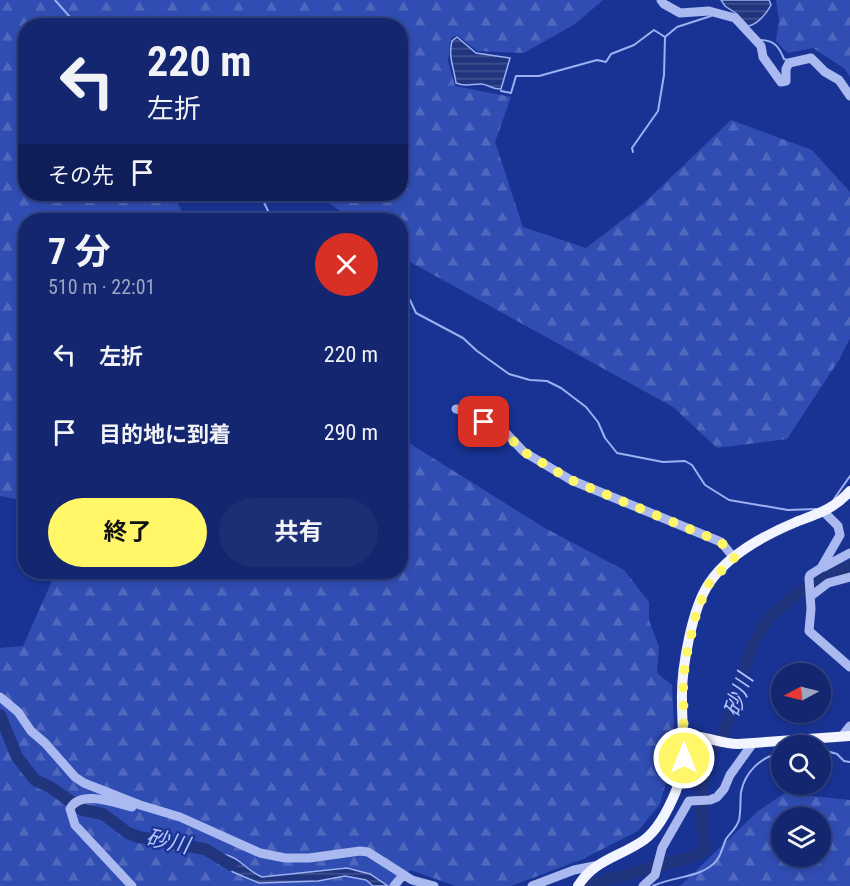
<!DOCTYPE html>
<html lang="ja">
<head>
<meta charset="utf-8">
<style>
	:root { --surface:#13266f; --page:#1c2e74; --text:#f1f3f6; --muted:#9da5c3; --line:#324382; --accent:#fff668 }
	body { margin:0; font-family:"Roboto Condensed","Noto Sans JP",sans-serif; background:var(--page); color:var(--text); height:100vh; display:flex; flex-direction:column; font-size:22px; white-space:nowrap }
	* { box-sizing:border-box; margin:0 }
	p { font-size:20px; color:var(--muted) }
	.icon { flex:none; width:33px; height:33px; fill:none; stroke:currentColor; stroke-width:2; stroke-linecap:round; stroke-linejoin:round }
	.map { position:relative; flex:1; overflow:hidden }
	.details { position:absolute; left:18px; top:213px; width:390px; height:366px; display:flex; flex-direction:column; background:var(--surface); border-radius:24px; box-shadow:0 3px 9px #0003,0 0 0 2px var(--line) }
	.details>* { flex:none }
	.guide { position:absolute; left:18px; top:18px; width:390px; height:183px; border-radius:24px; box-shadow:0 3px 9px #0003,0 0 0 2px var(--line); background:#13266f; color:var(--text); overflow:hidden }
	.needle { width:39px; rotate:263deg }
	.tools { position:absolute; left:771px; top:663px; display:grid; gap:12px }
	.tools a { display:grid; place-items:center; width:60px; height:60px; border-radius:50%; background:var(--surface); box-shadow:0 3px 9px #0003,0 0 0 2px var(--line); font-size:30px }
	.pin { position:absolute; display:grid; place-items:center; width:51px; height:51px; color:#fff; margin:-26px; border-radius:12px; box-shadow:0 3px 9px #0006 }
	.me { position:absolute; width:66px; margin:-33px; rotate:0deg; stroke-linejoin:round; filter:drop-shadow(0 0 4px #0008) }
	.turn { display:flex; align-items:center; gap:21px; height:126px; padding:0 30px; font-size:27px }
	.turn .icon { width:78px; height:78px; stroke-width:2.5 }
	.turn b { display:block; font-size:42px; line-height:51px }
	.then { display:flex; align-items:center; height:57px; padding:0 30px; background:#0003; gap:12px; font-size:22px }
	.round { display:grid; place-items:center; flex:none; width:63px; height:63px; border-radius:32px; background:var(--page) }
	.summary { display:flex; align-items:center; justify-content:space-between; height:102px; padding:0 30px }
	h1 { font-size:36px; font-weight:700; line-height:45px }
	.cta { display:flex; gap:12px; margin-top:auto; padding:12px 30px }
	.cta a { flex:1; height:69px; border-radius:36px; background:var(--accent); color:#111; font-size:24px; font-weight:700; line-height:69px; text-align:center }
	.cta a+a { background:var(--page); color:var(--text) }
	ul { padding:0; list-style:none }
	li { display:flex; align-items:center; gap:18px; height:78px; padding:0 30px }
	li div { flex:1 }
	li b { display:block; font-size:22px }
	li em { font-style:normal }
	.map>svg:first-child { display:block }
	.forest { fill:url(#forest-firs); fill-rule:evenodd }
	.water { fill:url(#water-rules); stroke:#9cb1f2; stroke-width:1.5 }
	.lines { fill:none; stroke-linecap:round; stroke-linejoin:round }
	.stream { stroke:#9cb1f2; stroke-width:2 }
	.river { stroke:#21347e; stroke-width:12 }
	.minor { stroke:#aab9f0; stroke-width:9 }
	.major { stroke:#f2f4ff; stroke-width:10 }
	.route { stroke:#fff668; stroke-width:10; stroke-dasharray:0 18 }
	.labels { text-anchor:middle; stroke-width:4.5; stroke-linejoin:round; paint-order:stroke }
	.water-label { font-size:22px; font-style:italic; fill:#b6c5f7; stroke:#193394 }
</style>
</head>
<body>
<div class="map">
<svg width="850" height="886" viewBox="0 0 850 886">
	<defs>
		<pattern id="forest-firs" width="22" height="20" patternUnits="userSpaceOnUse" patternTransform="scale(1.5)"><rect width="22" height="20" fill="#304db3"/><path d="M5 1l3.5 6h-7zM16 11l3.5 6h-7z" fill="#4f68be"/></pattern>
		<pattern id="water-rules" width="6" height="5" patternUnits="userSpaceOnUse" patternTransform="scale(1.5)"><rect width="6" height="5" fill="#21347e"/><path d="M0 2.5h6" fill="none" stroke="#425291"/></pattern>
	</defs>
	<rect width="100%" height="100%" fill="#193394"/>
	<path class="forest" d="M0 0H603L575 24 524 53 477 51 457 35 451 38 448 61 455 86 511 97 495 142 523 227 586 248 642 205 731 120 812 150 850 192V338L839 360 787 439 717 448 673 407 401 257 400 220H352L317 194H400V26H26V194H182L178 203 185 220H26L25 501 0 496Z
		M776 0H850V77L845 69 813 48 788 53 776 41 779 21Z
		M401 438 543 527 624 570 649 602V620L659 647 657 673 672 685 675 750 660 804 638 831 583 859 511 886H456L410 870 395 886H0V648L23 646 56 572H400Z
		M785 793 850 800V886H680L757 812ZM782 818H820V856H782Z"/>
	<path class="water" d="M721 0H769L771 5C767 13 757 25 748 26L737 14 725 6Z
		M457 37 476 53 510 58 501 89C493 90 488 84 481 84 472 84 465 87 456 83 454 67 448 58 452 41Z
		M220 854C239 855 246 871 262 877L347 868 370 874 388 886H373L366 880 345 876 318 881 259 883 233 872 218 858Z"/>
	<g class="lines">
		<path class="stream" d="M55 0 78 26
			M762 40C775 41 779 47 784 59L788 60
			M501 91 511 93 516 76H539L597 60 606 62 611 54 634 45 654 30 665 37 677 27 711 16
			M633 152 632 148 658 111 664 75 665 37
			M260 194 270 215 287 220
			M400 292 410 300 416 313 463 338 477 351 509 374 530 380 547 381 561 388 586 407 598 422 605 438 617 453 663 462 685 461 692 465 705 485 729 500 788 510 816 509
			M834 499 850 476
			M820 749 837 754 844 761 850 762
			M653 886C673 876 703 878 717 860 721 855 723 846 726 839 730 833 737 828 739 820 741 811 740 801 741 792 745 772 761 756 782 753"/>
		<path class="river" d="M0 715 17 757 35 780 50 787 83 810 103 814 128 833 139 837 205 849 231 865
			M585 886 688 858 700 853 705 849C701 820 699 792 707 763 710 752 720 742 724 731 738 698 744 654 764 625 784 596 820 581 850 566"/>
		<path class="minor" d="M661 0 664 4 680 13 709 11 735 18 761 46 763 57 781 82 786 81V69L789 63 811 58 825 72 839 80 850 96
			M456 409 467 411 506 433 524 452 571 480 721 542 734 558
			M824 512 838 526 840 535 821 568 810 575 809 578 811 609 809 631 850 667
			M824 567 850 553
			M811 596 828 583 850 577
			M0 697 18 712 31 731 45 743 75 777 84 783 140 805 180 817 260 853 285 858H309L360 851 368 852 412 880 434 886
			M842 736 850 726
			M132 807C115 803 80 789 70 809L75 825 132 886
			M394 886 403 875
			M532 886 574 870 594 866
			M643 886 655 875 662 848 689 801 710 800 717 797 724 789 730 775 753 743"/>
		<path class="major" d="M684 737C703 734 719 744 738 744L850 736
			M578 886C595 859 620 857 644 840 659 829 669 808 676 791 687 761 682 732 682 701 681 669 692 607 710 582 729 554 765 535 796 522 817 514 834 509 850 491"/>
	</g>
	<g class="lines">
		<path class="route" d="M484 422 506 434 524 452 571 480 721 542 734 558 710 582 697 610 686 657 683 680 684 758"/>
	</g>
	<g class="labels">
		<g class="water-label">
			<text transform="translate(738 695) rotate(-70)" y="8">砂川</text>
			<text transform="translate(168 841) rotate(12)" y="8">砂川</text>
		</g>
	</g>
</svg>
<div class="tools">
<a><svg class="needle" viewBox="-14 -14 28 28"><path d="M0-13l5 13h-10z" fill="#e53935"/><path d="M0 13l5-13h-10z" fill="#9da5c3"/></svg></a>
<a><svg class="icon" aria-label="search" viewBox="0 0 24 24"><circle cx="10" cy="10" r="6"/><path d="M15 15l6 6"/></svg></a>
<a><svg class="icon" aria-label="layers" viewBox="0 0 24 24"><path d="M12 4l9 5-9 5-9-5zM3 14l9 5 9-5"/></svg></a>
</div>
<div class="pin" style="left:484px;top:422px;background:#d93025"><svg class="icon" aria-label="arrive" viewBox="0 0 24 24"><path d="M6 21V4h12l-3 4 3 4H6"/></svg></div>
<svg class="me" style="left:684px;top:758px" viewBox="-20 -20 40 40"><circle r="17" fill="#fff668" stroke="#fff" stroke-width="3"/><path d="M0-11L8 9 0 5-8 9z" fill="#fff"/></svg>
<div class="guide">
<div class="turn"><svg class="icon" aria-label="left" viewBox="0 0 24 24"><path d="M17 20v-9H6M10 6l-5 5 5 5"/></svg><div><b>220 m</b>左折</div></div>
<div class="then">その先<svg class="icon" aria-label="arrive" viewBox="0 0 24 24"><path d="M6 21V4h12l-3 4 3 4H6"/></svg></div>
</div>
<section class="details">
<div class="summary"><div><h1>7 分</h1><p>510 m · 22:01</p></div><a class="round" style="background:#d93025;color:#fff"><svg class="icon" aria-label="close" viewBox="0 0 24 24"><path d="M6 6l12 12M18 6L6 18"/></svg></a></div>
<ul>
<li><svg class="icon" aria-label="left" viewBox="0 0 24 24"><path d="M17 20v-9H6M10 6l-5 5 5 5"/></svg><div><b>左折</b></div><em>220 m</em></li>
<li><svg class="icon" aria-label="arrive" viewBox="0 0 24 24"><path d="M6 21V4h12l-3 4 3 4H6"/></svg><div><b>目的地に到着</b></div><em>290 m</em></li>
</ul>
<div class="cta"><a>終了</a><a>共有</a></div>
</section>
</div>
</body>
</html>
